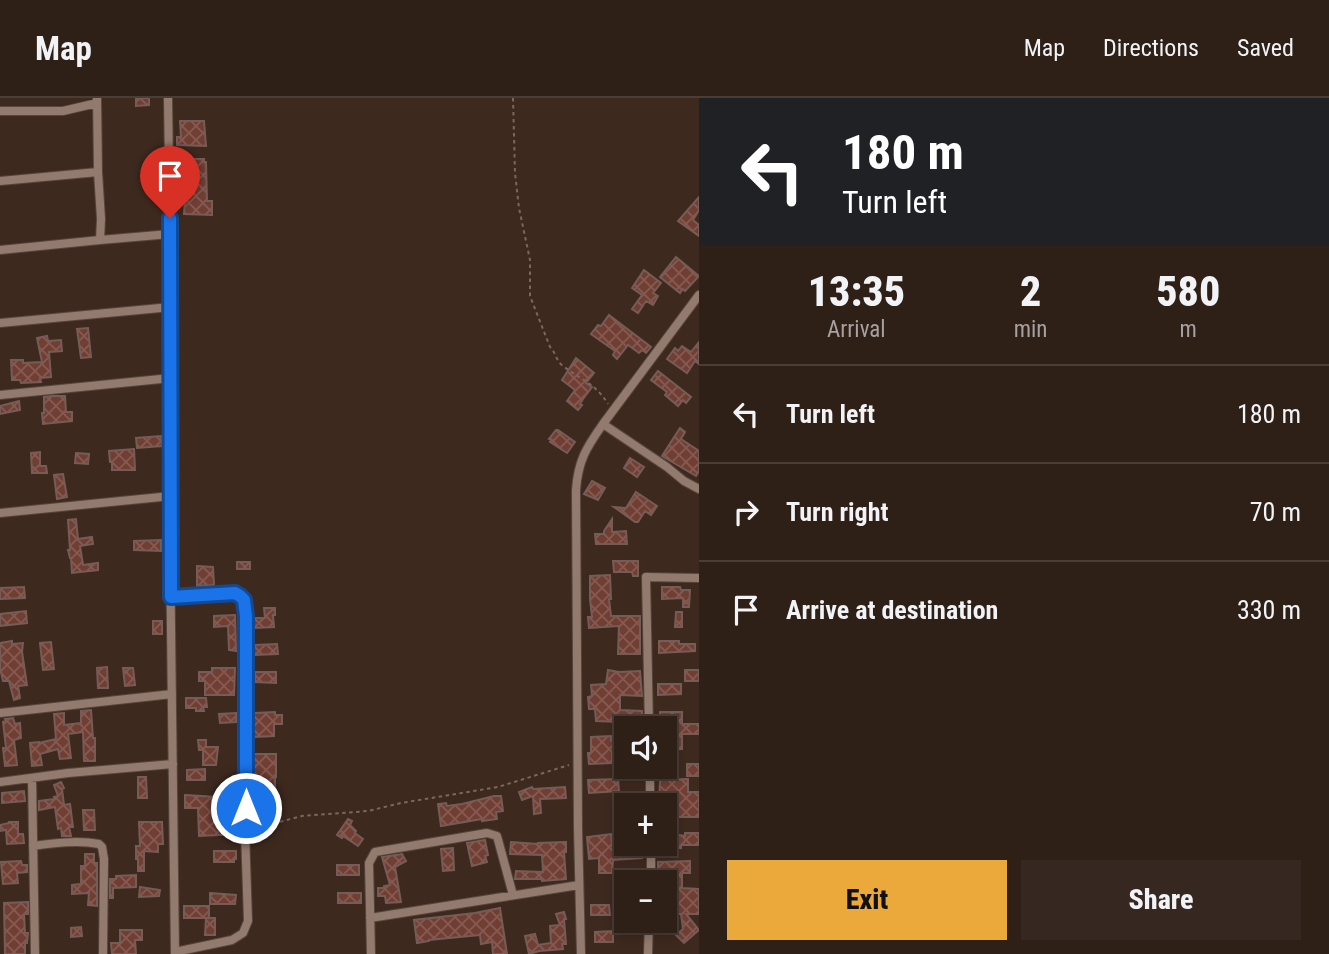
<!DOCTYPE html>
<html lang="en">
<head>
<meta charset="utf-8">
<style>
	:root { --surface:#2e1f17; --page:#362720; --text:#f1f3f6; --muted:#a7a2a1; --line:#493d36; --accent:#eca93b }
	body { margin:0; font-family:"Roboto Condensed",sans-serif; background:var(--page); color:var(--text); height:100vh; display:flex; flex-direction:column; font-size:26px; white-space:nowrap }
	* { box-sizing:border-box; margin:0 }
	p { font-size:23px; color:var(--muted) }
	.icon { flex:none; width:38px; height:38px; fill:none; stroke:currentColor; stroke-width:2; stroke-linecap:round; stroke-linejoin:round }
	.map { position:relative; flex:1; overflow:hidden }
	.drawer { display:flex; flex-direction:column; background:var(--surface); width:630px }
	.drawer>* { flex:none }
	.guide { background:#202124; color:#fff; overflow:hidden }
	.fabs { position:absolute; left:614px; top:618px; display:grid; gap:14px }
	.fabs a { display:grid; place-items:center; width:63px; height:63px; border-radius:0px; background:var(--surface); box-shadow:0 4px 10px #0003,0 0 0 2px var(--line); font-size:35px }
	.pin { position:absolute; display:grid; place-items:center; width:60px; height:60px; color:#fff; margin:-72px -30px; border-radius:50% 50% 50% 0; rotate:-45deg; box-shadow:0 0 7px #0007 }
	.pin .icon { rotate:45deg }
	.me { position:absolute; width:77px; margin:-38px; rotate:0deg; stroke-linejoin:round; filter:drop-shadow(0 0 5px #0008) }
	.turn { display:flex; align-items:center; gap:24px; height:147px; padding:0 28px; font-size:32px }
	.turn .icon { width:91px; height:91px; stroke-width:2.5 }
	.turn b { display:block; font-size:49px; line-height:60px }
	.eta { display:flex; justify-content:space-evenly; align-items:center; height:119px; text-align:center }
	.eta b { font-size:42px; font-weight:800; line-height:49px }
	.primary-button { display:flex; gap:14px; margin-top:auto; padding:14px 28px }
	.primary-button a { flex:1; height:80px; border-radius:0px; background:var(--accent); color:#111; font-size:28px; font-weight:800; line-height:80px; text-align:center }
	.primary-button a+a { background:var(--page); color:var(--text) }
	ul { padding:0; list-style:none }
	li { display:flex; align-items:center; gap:21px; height:98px; padding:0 28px; border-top:2px solid var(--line) }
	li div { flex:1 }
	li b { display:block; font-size:26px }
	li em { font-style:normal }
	header { display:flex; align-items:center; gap:42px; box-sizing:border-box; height:98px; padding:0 35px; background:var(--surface); border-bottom:2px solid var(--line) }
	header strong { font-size:33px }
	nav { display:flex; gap:38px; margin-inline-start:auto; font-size:24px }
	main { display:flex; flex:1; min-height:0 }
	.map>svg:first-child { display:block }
	.building { fill:url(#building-cross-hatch); stroke:#765c56; stroke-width:2 }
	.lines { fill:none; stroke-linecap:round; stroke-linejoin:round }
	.minor-casing { stroke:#57463c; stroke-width:10 }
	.path { stroke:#7a675e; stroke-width:2; stroke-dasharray:3.5 3.5; stroke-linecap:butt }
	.minor { stroke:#937a6e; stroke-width:8 }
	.route-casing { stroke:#114b97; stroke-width:18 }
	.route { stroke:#1a73e8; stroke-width:12 }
</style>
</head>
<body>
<header>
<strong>Map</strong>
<nav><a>Map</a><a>Directions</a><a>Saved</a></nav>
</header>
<main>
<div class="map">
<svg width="699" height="856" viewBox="0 0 699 856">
	<defs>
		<pattern id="building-cross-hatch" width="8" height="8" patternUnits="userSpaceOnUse" patternTransform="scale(1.75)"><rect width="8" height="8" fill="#713e34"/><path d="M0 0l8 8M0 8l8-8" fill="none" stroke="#865a51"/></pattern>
	</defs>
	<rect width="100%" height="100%" fill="#3e291f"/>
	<path class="building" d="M136 0H149V7L136 8Z
		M180 23H204L206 48 177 47V39H181Z
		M176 61H204V64H206L207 103H212V117L184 116 185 102H177L176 90H179Z
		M699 99V112L693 122 699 127V138L678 123Z
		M676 159 699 178 685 193 683 191 680 195 660 179Z
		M644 172 661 185 653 195 658 198 653 207 646 203 638 215 632 211 642 197 632 190Z
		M609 217 651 249 646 255 642 252 639 255 628 247 617 261 613 257 615 253 591 236 598 227 601 228Z
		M88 230 91 259 81 260 77 231Z
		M47 238 48 243 61 242 62 253 49 254 51 279 40 280 41 284 21 285 20 282H12L11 262H23V265L42 264 37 240Z
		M699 244V266L695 263 687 275 667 261 675 250 678 253 682 248 691 254Z
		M576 260 594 275 586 285 592 289 583 301 580 306 582 307 578 312 567 303 575 292 562 282Z
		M658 273 691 299 686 305 683 302 678 308 665 297 667 294 651 282Z
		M52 298H65L66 314H72V323L43 326 42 315H44V299Z
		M19 303 20 312 0 316V308Z
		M680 330 685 334 681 341 699 353V373L696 378 662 358Z
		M556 332H558L575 344 567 355 550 344 551 342 549 341Z
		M161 338 162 348 137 350 136 340Z
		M134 351 135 372H112V364H110L109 353Z
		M40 354V368H46L47 375H32L31 355Z
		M76 355 89 356 88 366 75 365Z
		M630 360 644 369 637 379 624 370Z
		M63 376 67 399 57 401 54 377Z
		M592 383 605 390 598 402 584 396Z
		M636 394 657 408 651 417 645 413 638 424H635L614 409 626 410Z
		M76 421 78 441 92 439 93 446 80 448 83 467 98 465V472L72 475 71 460H70L68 452H70L68 422Z
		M612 421V434L626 433 627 446H596L595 436H604V433Z
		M161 442V453L134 452V443Z
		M613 463H638V478H633L632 474H614Z
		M237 464H250V471H237Z
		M197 468 213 469 214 487 197 488Z
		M610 477 611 501H609L611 518H640V556H618L619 528 589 530 588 519H592L590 501V478Z
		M24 489 25 500 0 501V490Z
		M662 489H680L681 492H690L689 509H683V500L662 501Z
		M264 510H275V517H273L274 529 253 530V520H265Z
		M26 513 27 525 0 528V516Z
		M676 514H682V529H675Z
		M235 517 236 553 229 552 228 528 214 529V518Z
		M153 523H162V536H153Z
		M12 543V546L23 545 22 554 27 587 18 588 20 600 14 602 9 583H3L0 570V545Z
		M659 543H679V546H695V553L659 555Z
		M51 544 54 571 43 572 40 545Z
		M277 546 278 556 253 557V547Z
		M107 569 108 590H98L97 570Z
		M123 570H133L135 587 125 588Z
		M212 570H235L234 597H205V583H199V574H212Z
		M608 572 619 574 640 573 642 598 620 597V612L642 613V625L596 623 595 611H589L588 599 592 598 591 587 606 586Z
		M685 572H699V583H685Z
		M255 574H276V585L255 584Z
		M658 586H681V596L658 597Z
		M186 600H206L207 609H203L204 613H196V610H186Z
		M91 612 93 640H95V663H84L83 634 68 636 71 660 60 661 58 651 40 656 42 667 32 668 30 645 39 644V645L56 641 54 616 64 615V627L81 625V613Z
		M275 614V617H282V626H274V638L252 639 253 615Z
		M660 614H682V626H699V636H682V651H665V630H660Z
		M236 615V624L220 625 219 616Z
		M13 620 15 626 20 625 21 640 14 642 17 667 5 668 3 650H6L3 624 6 623 5 621Z
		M611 638V643L626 642V653H612V665L589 666 588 655H591V639Z
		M198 642H206V649H218L216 667H203V652H199Z
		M253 656H276V679H275V708H255Z
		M687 666H699V678H687Z
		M638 669V677L620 678V670Z
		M205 671V682H187V672Z
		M138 679H146L147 700H138Z
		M618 681 619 693 589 695 588 682Z
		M688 681V694H699V719H665V705H659L660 682Z
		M61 684 64 690 62 691 64 707 70 706 73 729H69L71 738H62L61 730 58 731 55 709 39 712V703L55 701 54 699 58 698 54 687Z
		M532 689 533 691 565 689 566 700 540 701 541 715 534 716 533 698 522 702 519 694Z
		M24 693 25 703 2 705V695Z
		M185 697 217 699V727L238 726 239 736 199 738 198 710H185Z
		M494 698H501L503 713 496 714 497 721 482 723V721L441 728 438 706 446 705 447 708 462 706Z
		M83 712H94L95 732H84Z
		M348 721 352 723 350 727 356 733 355 735 363 741 358 748 343 738 342 740 337 737Z
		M9 724H18V736H23L24 745 7 746 6 732 0 733V727L9 725Z
		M139 724H162L163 746H158V754L144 753V773H138V761H136V748H140Z
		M665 735 685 738V735H699V747H681V750L665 748Z
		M611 736 612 748 641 746 642 760 613 762 612 775H599V760L589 761 587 739Z
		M485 742 488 757 485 758 487 764 472 768 467 745Z
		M511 744 538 746V745L566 744V754H564L566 781 542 783V781H515L516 773 543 774 542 757 510 756Z
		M453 750 454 772 443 773 441 751Z
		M214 753H236V761H234V764H214Z
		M85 756H94V765H97V808L88 807 89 795 72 796V787L81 786V768H85Z
		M402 756 406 763 395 769 401 804 386 805 385 798H378V790H384V788L390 787 382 759Z
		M21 763 22 767H27V774L17 775 18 785 3 786 1 764Z
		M690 763V775H682V790L699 791V816H686L699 832 684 845 676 837 683 831 681 816H665L666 788 665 784H658V764Z
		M337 767H359V777H337Z
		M136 777V789L113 790V800H110V781H116V778Z
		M140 789 160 792 159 798 139 799Z
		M210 795 236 797 235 806H210Z
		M338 795H361V805H338Z
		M28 804V816H24L25 835H28L27 845H25V856H5L4 805Z
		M591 807H609L610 817H591Z
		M184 808H209V820H184Z
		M500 810 507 856H493L492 844 481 846 480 837 429 842V843L417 845 414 822 475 815Z
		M564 814 566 821H564L566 846H562L563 851 539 853 529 856 525 838 535 836 538 847 551 845 550 828 560 827 556 816Z
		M206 820H215V837H205Z
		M81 829 82 838 71 839V830Z
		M120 832H142V842H135L136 856H112L111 845H120Z
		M613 833V844H595V834Z"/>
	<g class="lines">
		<defs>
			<path id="minor" d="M168 0 171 209 170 448 175 856
				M0 13H63L97 5
				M0 83 98 74
				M100 142 170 136
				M0 152 100 142 101 121 98 74 97 0
				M0 225 171 209
				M0 297 171 280
				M603 326 667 369 684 383 699 391
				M0 415 171 398
				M171 499 228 495H235L244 502 246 518 245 733 248 823 243 835 232 842 175 854
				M0 615 172 596
				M649 630 646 479 699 480
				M650 668V707
				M32 680 35 856
				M0 684 68 675 173 666
				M33 748C54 745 78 742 99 746L102 749 104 761 103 856
				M651 784V746
				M370 820 579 787
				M371 856 369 765 375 754 487 735 497 738 513 797
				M581 856 578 731 576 392C578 363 586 350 603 326L699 197
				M648 856 649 822"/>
		</defs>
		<use href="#minor" class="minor-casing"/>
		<path class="path" d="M513 0 515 75 519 110 530 162V198L550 249C556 255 556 263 563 268 581 282 595 285 608 306
			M253 731 302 718 368 713 401 705 498 689 569 667"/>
		<use href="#minor" class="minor"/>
	</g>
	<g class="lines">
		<defs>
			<path id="route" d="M170 120 171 499 235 495 240 498 244 502 246 518V710"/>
		</defs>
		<use href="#route" class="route-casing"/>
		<use href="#route" class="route"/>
	</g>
</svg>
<div class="fabs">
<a><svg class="icon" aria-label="sound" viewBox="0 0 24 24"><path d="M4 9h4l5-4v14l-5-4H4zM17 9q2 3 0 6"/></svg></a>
<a>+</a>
<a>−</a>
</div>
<div class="pin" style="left:170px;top:120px;background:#d93025"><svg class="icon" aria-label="arrive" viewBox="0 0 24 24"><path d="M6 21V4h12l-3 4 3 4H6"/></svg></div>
<svg class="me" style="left:246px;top:710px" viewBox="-20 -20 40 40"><circle r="17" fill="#1a73e8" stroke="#fff" stroke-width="3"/><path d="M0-11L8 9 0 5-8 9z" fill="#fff"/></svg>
</div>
<section class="drawer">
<div class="guide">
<div class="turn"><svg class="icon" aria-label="left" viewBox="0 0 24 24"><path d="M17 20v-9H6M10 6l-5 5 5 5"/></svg><div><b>180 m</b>Turn left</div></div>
</div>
<div class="eta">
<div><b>13:35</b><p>Arrival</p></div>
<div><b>2</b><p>min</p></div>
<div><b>580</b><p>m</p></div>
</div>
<ul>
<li><svg class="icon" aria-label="left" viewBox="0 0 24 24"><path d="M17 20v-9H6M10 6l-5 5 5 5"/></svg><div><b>Turn left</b></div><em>180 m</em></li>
<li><svg class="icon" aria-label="right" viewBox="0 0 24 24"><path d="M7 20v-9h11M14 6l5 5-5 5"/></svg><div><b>Turn right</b></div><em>70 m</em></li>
<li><svg class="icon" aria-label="arrive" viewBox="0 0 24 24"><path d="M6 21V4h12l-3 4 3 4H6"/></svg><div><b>Arrive at destination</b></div><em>330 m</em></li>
</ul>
<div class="primary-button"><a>Exit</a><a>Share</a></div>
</section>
</main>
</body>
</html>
